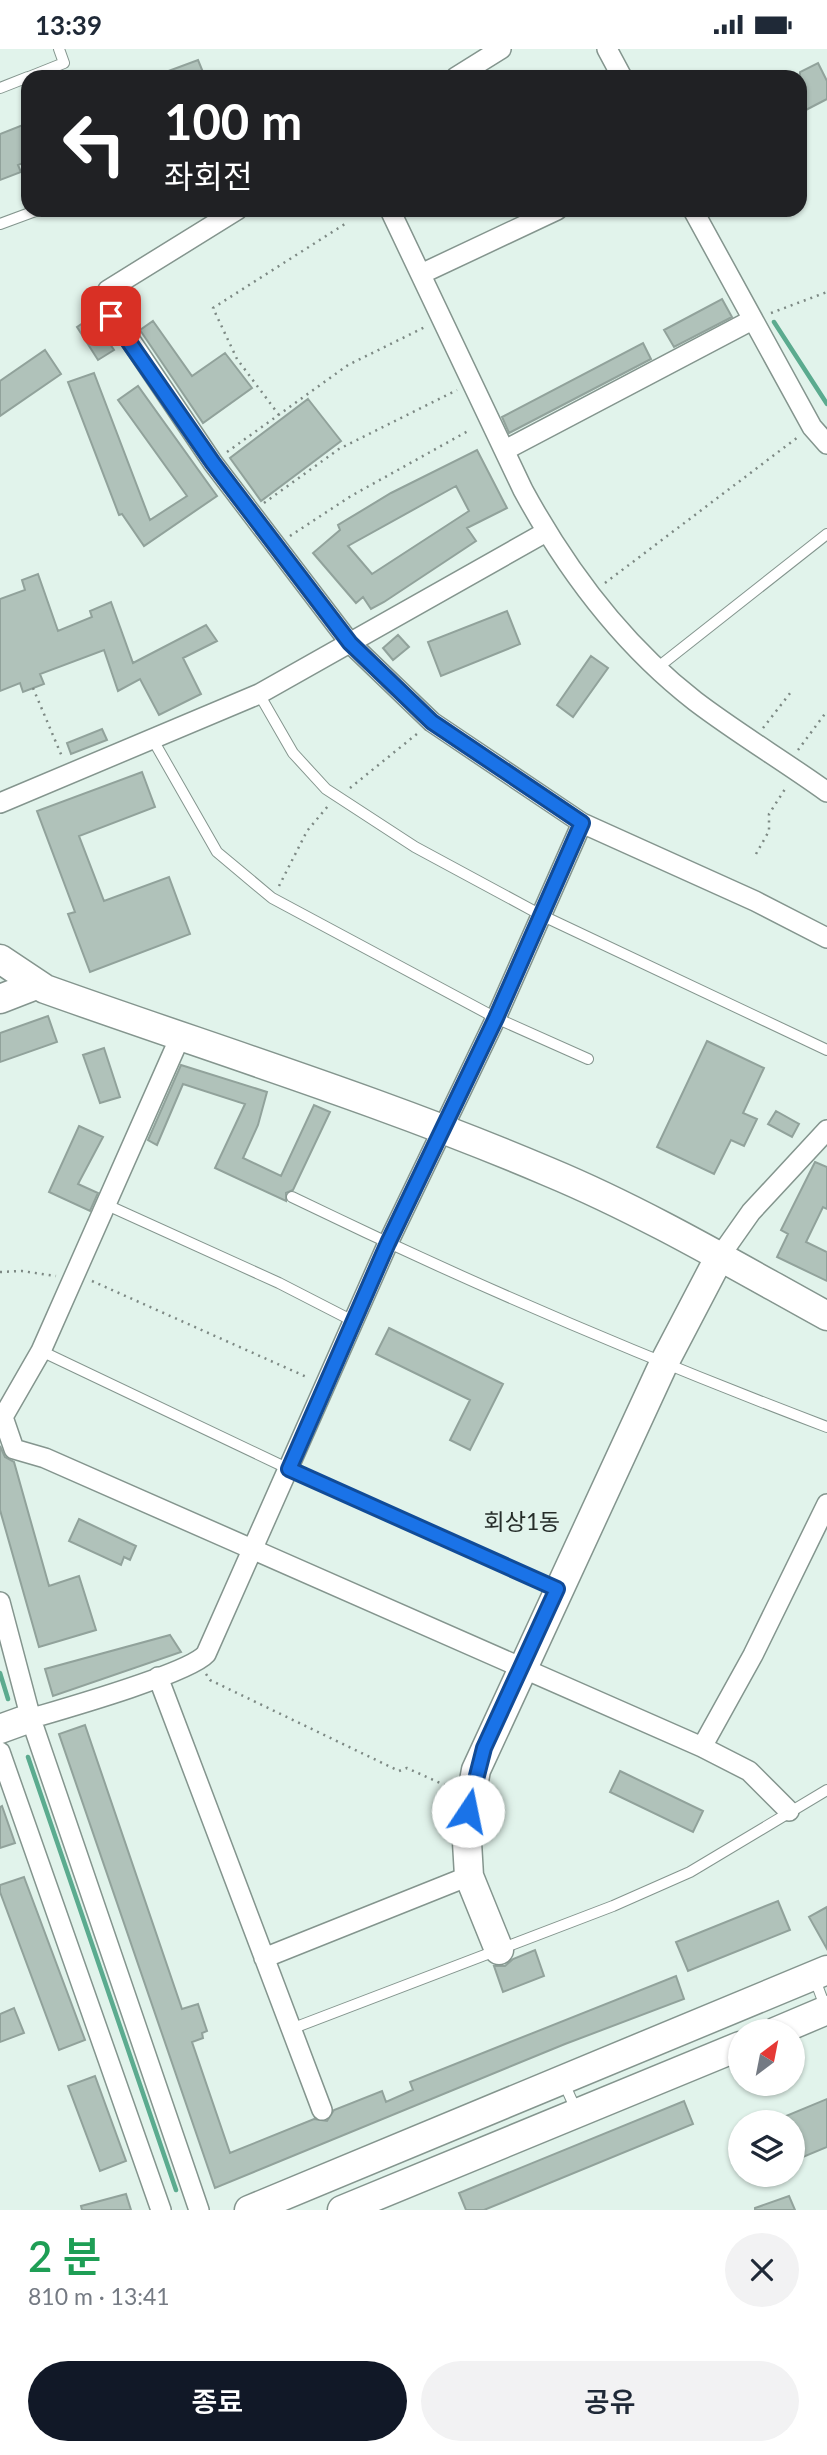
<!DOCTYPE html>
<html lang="ko">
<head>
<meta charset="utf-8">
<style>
	:root { --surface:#fff; --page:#f2f2f3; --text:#1f2937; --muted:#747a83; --accent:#111827 }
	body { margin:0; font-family:Lato,"Noto Sans KR",sans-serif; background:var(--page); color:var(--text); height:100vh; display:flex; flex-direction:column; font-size:26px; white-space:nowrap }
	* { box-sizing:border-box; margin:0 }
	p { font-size:23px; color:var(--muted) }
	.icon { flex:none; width:38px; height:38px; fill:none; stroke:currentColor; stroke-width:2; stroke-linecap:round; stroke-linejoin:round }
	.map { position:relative; height:2161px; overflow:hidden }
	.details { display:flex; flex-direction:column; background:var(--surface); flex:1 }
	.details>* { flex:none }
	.guide { position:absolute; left:21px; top:21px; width:786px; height:147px; border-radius:21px; box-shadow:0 2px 5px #0004; background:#202124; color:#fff; overflow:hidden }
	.needle { width:46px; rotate:32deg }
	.fabs { position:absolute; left:728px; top:1970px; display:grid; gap:14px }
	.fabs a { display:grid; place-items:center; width:77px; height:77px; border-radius:50%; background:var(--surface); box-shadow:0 2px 5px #0004; font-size:35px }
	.pin { position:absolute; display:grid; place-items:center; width:60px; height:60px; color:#fff; margin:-30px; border-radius:14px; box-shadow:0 4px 10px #0006 }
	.me { position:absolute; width:77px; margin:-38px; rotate:11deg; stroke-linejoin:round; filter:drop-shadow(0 0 5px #0008) }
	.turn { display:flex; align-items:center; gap:24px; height:147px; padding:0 28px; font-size:32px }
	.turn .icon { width:91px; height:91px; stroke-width:2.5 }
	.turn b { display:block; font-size:49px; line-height:60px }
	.round { display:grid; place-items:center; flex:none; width:74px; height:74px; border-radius:37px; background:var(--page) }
	.overview { display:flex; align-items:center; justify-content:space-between; height:119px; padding:0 28px }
	h1 { font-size:42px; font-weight:600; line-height:52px; color:#1e9e55 }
	.cta { display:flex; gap:14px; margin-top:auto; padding:14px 28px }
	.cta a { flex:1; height:80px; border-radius:42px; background:var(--accent); color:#fff; font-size:28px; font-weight:600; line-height:80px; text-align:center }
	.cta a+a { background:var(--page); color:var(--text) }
	.status { display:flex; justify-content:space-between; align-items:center; height:49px; padding:0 35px; background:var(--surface); direction:ltr }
	.status svg { height:19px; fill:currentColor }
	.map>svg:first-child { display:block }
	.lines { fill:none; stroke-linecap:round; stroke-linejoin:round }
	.stream { stroke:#5bab8f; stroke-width:4.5 }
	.building { fill:#b0c2ba; stroke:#91a29b; stroke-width:2; fill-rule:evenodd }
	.lane-casing { stroke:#84958e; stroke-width:12 }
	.street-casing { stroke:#84958e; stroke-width:22 }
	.secondary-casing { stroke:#84958e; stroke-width:31 }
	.path { stroke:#7d8984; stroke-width:2.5; stroke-dasharray:2 5; stroke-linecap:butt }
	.lane { stroke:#fff; stroke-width:10 }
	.street { stroke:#fff; stroke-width:19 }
	.secondary { stroke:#fff; stroke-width:28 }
	.route-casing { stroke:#114b97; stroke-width:18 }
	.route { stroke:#1a73e8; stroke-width:12 }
	.labels { text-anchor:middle; stroke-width:5; stroke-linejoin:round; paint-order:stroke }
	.neighbourhood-label { font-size:23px; fill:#252c29; stroke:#e1f3eb }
</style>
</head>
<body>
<div class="status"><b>13:39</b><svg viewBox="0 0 49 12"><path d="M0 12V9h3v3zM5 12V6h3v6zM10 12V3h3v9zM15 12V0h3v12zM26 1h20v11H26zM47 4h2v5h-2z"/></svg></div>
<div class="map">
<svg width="827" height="2161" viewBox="0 0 827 2161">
	<rect width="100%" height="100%" fill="#e1f3eb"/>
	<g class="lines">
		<path class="stream" d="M774 273 827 355
			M0 1624 8 1650
			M28 1708 176 2141"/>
	</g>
	<path class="building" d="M198 11 205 28H155V27Z
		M818 14 827 32V50L800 64V23Z
		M28 74V112L18 116 21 123 0 131V85Z
		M722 250 732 268 674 298 664 281Z
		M92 268 114 301 98 311 77 278Z
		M153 272 192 327 225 304 252 339 203 374 140 281Z
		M643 294 651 310 509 384 502 368Z
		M45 301 61 325 0 367V332Z
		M94 324 150 471 187 447 118 351 138 337 217 447 144 497 122 465 119 466 68 333Z
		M308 350 341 392 261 452 230 409Z
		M477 401 507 459 467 479 476 492 384 553 371 560 363 548 356 554 313 504 340 481 338 476 391 444ZM456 437 469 462 372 525 348 497Z
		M38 525 58 582 92 568 90 562 111 553 133 614 206 576 217 592 183 609 201 645 159 666 140 630 118 642 104 601 40 625 44 635 23 643 20 634 0 642V550L25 541 22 531Z
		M507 562 520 595 441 627 428 593Z
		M398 586 409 598 393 611 383 599Z
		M591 607 608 619 573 668 557 656Z
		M102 680 107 691 71 705 67 694Z
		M142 723 155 758 79 787 104 852 169 828 190 885 90 923 68 865 75 863 37 762Z
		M48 967 57 993 0 1013V984Z
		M707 992 764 1019 743 1064 757 1070 744 1097 731 1091 714 1125 657 1098Z
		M104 999 120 1048 100 1054 83 1006Z
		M181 1016 267 1043 258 1076 243 1109 281 1127 314 1056 330 1063 293 1141 286 1144V1152L215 1119 245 1055 183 1035 157 1096 148 1091Z
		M776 1062 799 1075 792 1088 768 1075Z
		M79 1077 103 1088 78 1135 98 1144 90 1162 49 1143Z
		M815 1113 827 1118V1160L823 1158 806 1193 827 1203V1232L777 1208 788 1185 781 1181Z
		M389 1279 503 1335 470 1401 450 1391 470 1351 376 1305Z
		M0 1397 5 1408 14 1413 49 1537 79 1527 96 1581 39 1598 0 1461Z
		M79 1470 136 1497 130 1511 124 1508 121 1516 69 1492Z
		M170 1586 181 1603 53 1647 45 1620Z
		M85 1676 182 1960 198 1955 207 1982 202 1984 203 1989 192 1993 230 2104 314 2070 327 2072 334 2061 382 2042 386 2053 413 2041 410 2033 676 1927 684 1950 565 1995 215 2139 59 1685Z
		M620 1722 703 1762 693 1783 610 1743Z
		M2 1757 15 1794 0 1799V1758Z
		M24 1828 85 1991 59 2001 0 1843V1836Z
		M778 1852 790 1881 688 1922 676 1893Z
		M827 1858V1900L809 1868Z
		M535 1901 544 1927 503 1943 494 1917H505L513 1910Z
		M14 1959 24 1984 0 1993V1965Z
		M95 2027 126 2112 100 2122 68 2037Z
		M827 2050V2098L803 2108 793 2083V2074H789L786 2067Z
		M684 2052 693 2075 484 2161H466L459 2144Z
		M126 2145 131 2161H82L81 2157Z
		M789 2147 795 2161H755V2159Z"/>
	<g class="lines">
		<defs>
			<path id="lane" d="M29 28 64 14 59 0
				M0 39 28 28
				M0 175 38 161
				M657 619 827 485
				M259 645 293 704 326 740 415 798 541 866 827 1001
				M153 691 217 803 272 849 496 969 588 1010
				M292 1148C467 1233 645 1309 827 1378
				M107 1156 279 1234 353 1272
				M41 1302 289 1420 557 1540
				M814 1928 826 1960
				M291 1980 613 1857 690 1823 827 1741
				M563 2032 577 2063"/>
			<path id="street" d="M607 0 622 28
				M456 28 501 0
				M237 161 116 236 108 241V258L213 414 350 594 432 673 582 774 755 852 827 889
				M390 161 523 441C566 520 623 596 695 652 737 684 784 712 827 743
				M693 161 812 378 827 395
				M421 225 557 161
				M505 401 752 271
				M0 754 259 645 546 483
				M180 988 41 1302 3 1368 14 1400 45 1409 702 1698 749 1722 789 1762
				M720 1207 751 1163 827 1081
				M0 1553 31 1670 199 2161
				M158 1628 322 2061
				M22 1672C56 1662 188 1625 206 1605L388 1194 496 969 582 774
				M702 1698 753 1606 827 1455
				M0 1703 161 2161
				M264 1909 469 1827"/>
			<path id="secondary" d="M0 910 45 940C213 1000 385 1053 549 1123 645 1163 736 1217 827 1267
				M0 950 36 936
				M0 1680 22 1672
				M499 1901 469 1827 466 1776 476 1721 663 1316 720 1207
				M775 1983 827 1961
				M249 2161 827 1921
				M342 2161 740 1997"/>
		</defs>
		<use href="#lane" class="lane-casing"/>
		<use href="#street" class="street-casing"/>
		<use href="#secondary" class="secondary-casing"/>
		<path class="path" d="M771 264 827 243
			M279 366 237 310 213 259 348 173
			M227 403 348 316 425 278
			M264 454 339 400 457 341
			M290 487 351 447 468 382
			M605 534 798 388
			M33 639 63 710
			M763 679 791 643
			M798 701 827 662
			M350 739 418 684
			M756 805 769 782V765L787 737
			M279 837 307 782 328 757
			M0 1223 22 1222 56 1227
			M92 1232 309 1329
			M206 1625 210 1631 399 1722 407 1719 451 1739"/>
		<use href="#lane" class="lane"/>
		<use href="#street" class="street"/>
		<use href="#secondary" class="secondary"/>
	</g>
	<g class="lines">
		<defs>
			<path id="route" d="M111 267 213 414 350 594 432 673 582 774 496 969 388 1194 289 1420 557 1540 484 1699 468 1762"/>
		</defs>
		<use href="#route" class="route-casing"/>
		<use href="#route" class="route"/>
	</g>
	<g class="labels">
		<g class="neighbourhood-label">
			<text x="522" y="1481">회상1동</text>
		</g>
	</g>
</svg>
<div class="fabs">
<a><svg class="needle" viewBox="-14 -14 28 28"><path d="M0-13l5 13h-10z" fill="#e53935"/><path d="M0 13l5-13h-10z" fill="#747a83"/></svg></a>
<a><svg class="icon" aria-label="layers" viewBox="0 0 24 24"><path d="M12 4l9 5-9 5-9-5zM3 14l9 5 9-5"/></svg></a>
</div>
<div class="pin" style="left:111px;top:267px;background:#d93025"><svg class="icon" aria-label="arrive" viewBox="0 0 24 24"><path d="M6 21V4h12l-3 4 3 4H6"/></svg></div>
<svg class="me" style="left:468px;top:1762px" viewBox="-20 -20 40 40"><circle r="19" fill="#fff"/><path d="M0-13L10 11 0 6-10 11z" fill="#1a73e8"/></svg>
<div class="guide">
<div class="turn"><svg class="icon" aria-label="left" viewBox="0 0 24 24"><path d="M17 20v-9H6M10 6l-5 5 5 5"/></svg><div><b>100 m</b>좌회전</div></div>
</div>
</div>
<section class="details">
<div class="overview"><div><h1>2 분</h1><p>810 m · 13:41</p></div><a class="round"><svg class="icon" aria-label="close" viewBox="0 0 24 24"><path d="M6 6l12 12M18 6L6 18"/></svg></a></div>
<div class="cta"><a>종료</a><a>공유</a></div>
</section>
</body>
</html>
